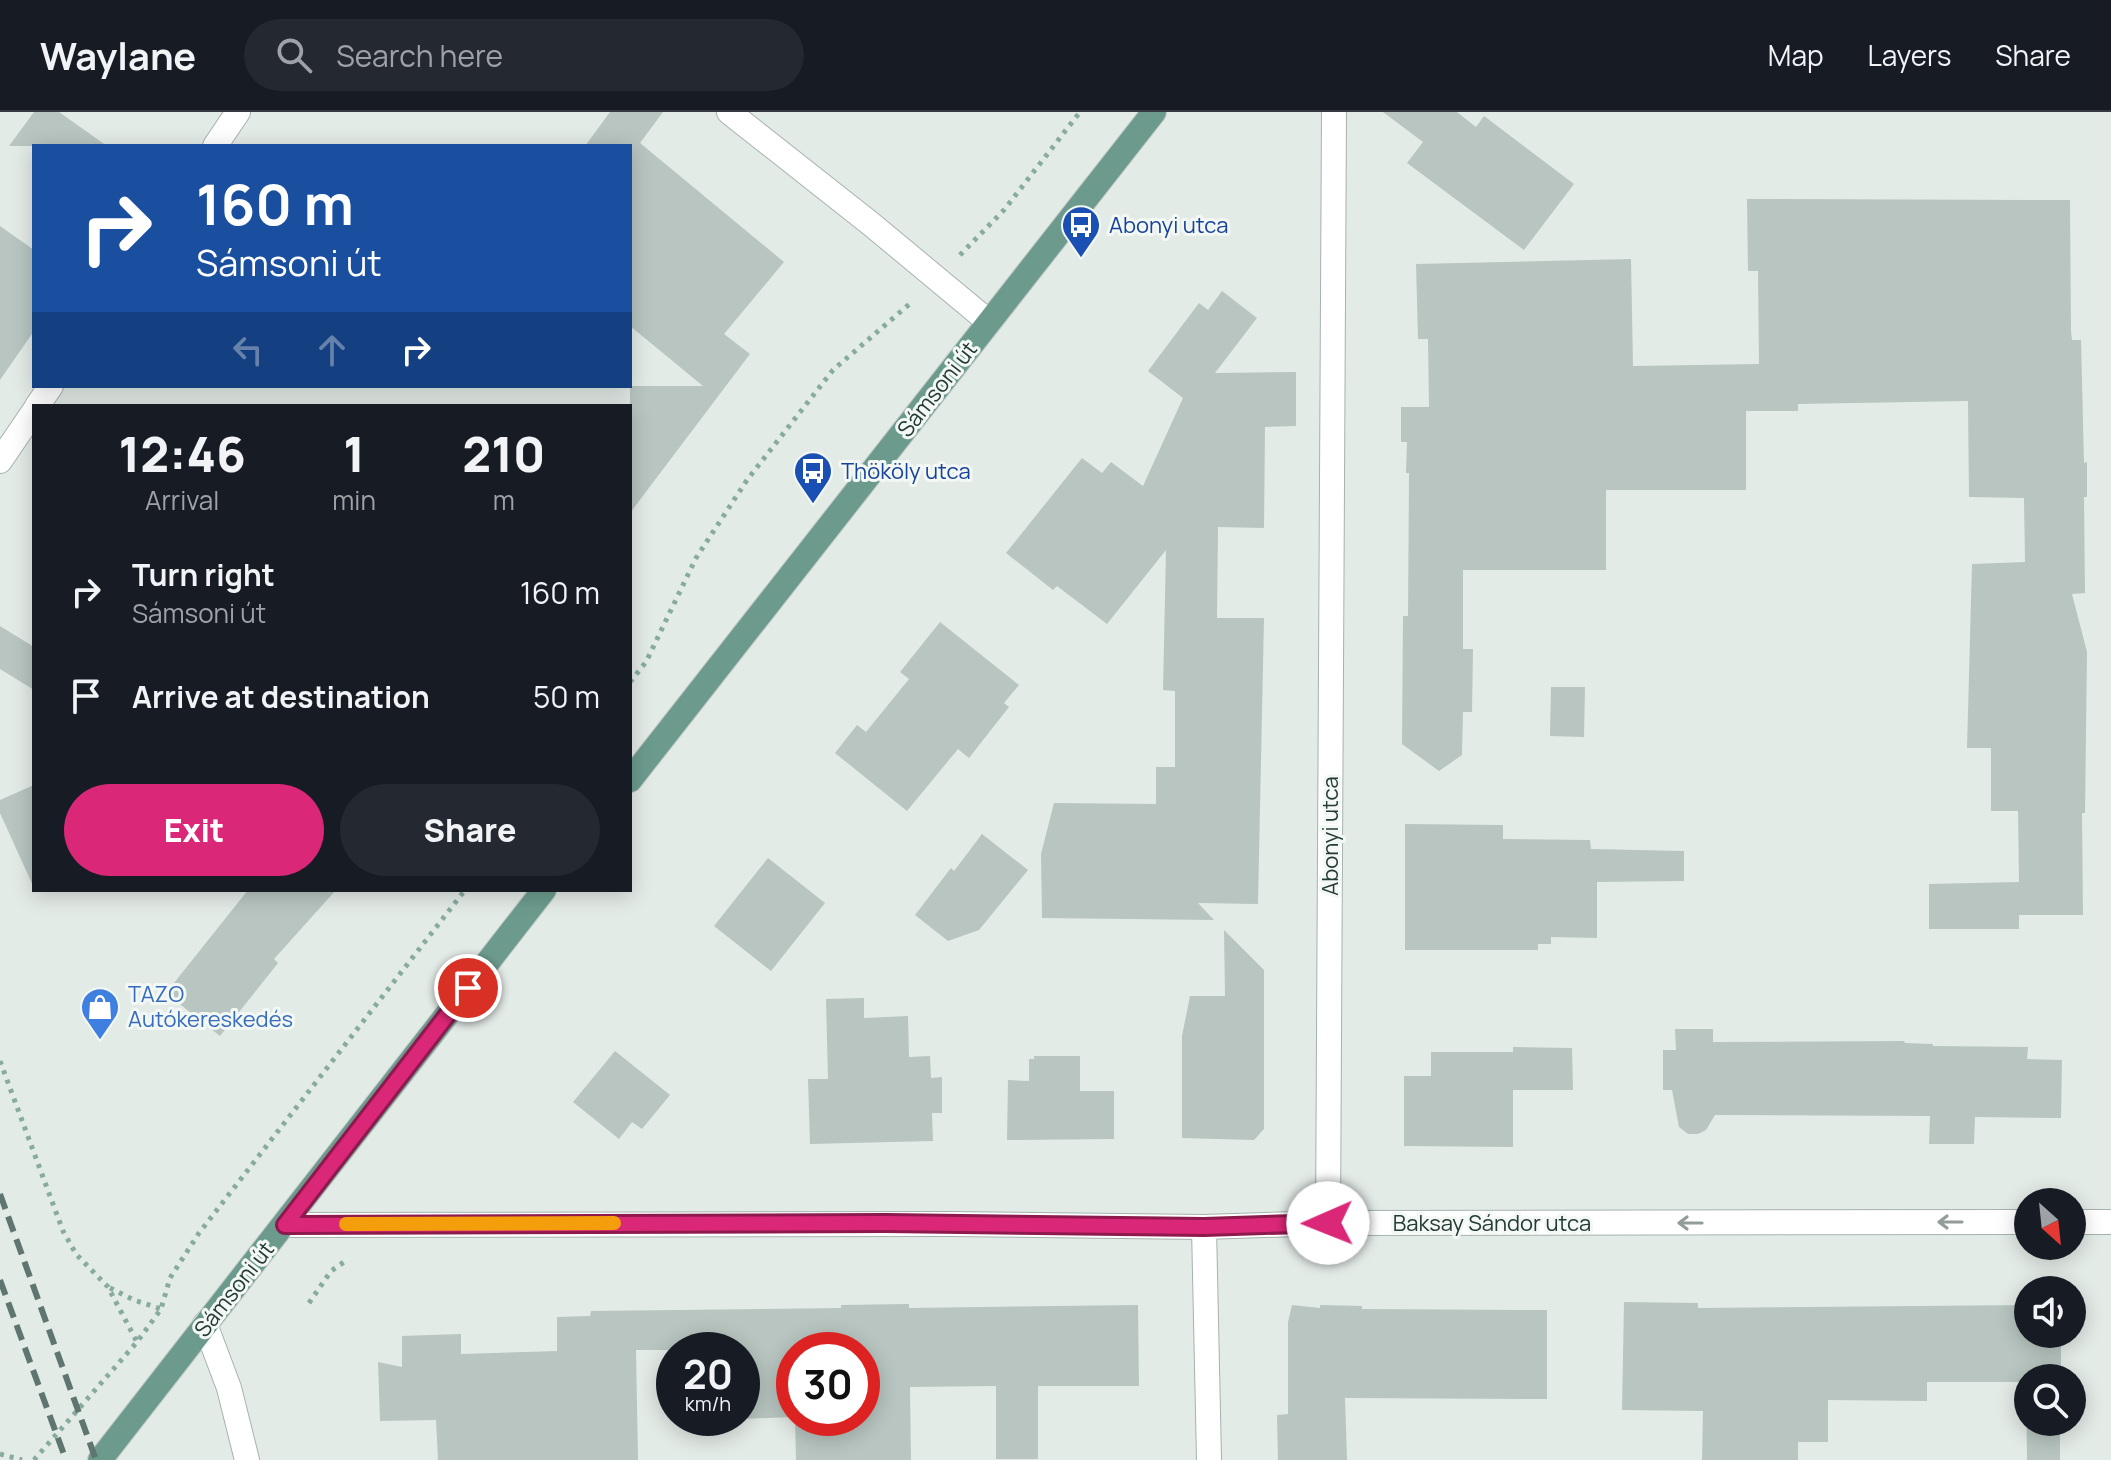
<!DOCTYPE html>
<html lang="en">
<head>
<meta charset="utf-8">
<style>
	:root { --surface:#171b24; --page:#242831; --text:#f1f3f6; --muted:#9ea1a6; --line:#363941; --accent:#db2777 }
	body { margin:0; font-family:Manrope,sans-serif; background:var(--page); color:var(--text); height:100vh; display:flex; flex-direction:column; font-size:30px; white-space:nowrap }
	* { box-sizing:border-box; margin:0 }
	p { font-size:26px; color:var(--muted) }
	.icon { flex:none; width:44px; height:44px; fill:none; stroke:currentColor; stroke-width:2; stroke-linecap:round; stroke-linejoin:round }
	.map { position:relative; flex:1; overflow:hidden }
	.side { position:absolute; left:32px; top:292px; width:600px; height:488px; display:flex; flex-direction:column; background:var(--surface); border-radius:0px; box-shadow:0 4px 20px #0003 }
	.side>* { flex:none }
	.top-card { position:absolute; left:32px; top:32px; width:600px; height:244px; border-radius:0px; box-shadow:0 4px 20px #0003; background:#1a4fa0; color:#fff; overflow:hidden }
	.needle { width:52px; rotate:153deg }
	.controls { position:absolute; left:2014px; top:1076px; display:grid; gap:16px }
	.controls a { display:grid; place-items:center; width:72px; height:72px; border-radius:50%; background:var(--surface); box-shadow:0 4px 20px #0003; font-size:40px }
	.speed { position:absolute; left:656px; top:1220px; display:flex; gap:16px; font-size:40px; font-weight:700; text-align:center }
	.speed>* { display:grid; place-content:center; width:104px; height:104px; border-radius:50%; background:var(--surface); box-shadow:0 4px 20px #0003; line-height:1 }
	.speed small { font-size:20px; font-weight:400 }
	.speed .limit { border:12px solid #d22; background:#fff; color:#111 }
	.pin { position:absolute; display:grid; place-items:center; width:68px; height:68px; color:#fff; margin:-34px; border:4px solid #fff; border-radius:50%; box-shadow:0 2px 8px #0007 }
	.me { position:absolute; width:88px; margin:-44px; rotate:269deg; stroke-linejoin:round; filter:drop-shadow(0 0 6px #0008) }
	.turn { display:flex; align-items:center; gap:28px; height:168px; padding:0 32px; font-size:36px }
	.turn .icon { width:104px; height:104px; stroke-width:2.5 }
	.turn b { display:block; font-size:56px; line-height:68px }
	.lanes { display:flex; align-items:center; height:76px; padding:0 32px; background:#0003; justify-content:center; gap:40px; direction:ltr }
	.lanes .off { opacity:.35 }
	.eta { display:flex; justify-content:space-evenly; align-items:center; height:136px; text-align:center }
	.eta b { font-size:48px; font-weight:800; line-height:56px }
	.cta { display:flex; gap:16px; margin-top:auto; padding:16px 32px }
	.cta a { flex:1; height:92px; border-radius:48px; background:var(--accent); color:#fff; font-size:32px; font-weight:800; line-height:92px; text-align:center }
	.cta a+a { background:var(--page); color:var(--text) }
	ul { padding:0; list-style:none }
	li { display:flex; align-items:center; gap:24px; height:104px; padding:0 32px }
	li div { flex:1 }
	li b { display:block; font-size:30px }
	li em { font-style:normal }
	header { display:flex; align-items:center; gap:48px; box-sizing:border-box; height:112px; padding:0 40px; background:var(--surface); border-bottom:2px solid var(--line) }
	header strong { font-size:38px }
	nav { display:flex; gap:44px; margin-inline-start:auto; font-size:28px }
	.search { width:560px; height:72px; background:var(--page); display:flex; align-items:center; gap:20px; box-sizing:border-box; padding:0 28px; border-radius:44px; color:var(--muted); font-size:30px }
	.map>svg:first-child { display:block }
	.building { fill:#b8c5c0 }
	.lines { fill:none; stroke-linecap:round; stroke-linejoin:round }
	.street-casing { stroke:#a6b2ae; stroke-width:26 }
	.primary-casing { stroke:#c2c8c6; stroke-width:26 }
	.path { stroke:#87ab9f; stroke-width:5; stroke-dasharray:4 6; stroke-linecap:butt }
	.street { stroke:#fff; stroke-width:24 }
	.primary { stroke:#6c9b8e; stroke-width:24 }
	.rail { stroke:#5f756f; stroke-width:6; stroke-dasharray:16 8; stroke-linecap:butt }
	.oneway { stroke:#929c9a }
	.route-casing { stroke:#8e194d; stroke-width:20 }
	.route { stroke:#db2777; stroke-width:14 }
	.slow { stroke:#f59e0b; stroke-width:14 }
	.labels { text-anchor:middle; stroke-width:6; stroke-linejoin:round; paint-order:stroke }
	.transit-label { font-size:22px; fill:#164399; stroke:#f3f8f5; text-anchor:start }
	.street-label { font-size:22px; fill:#243a34; stroke:#f3f8f5 }
	.shop-label { font-size:22px; fill:#366cbe; stroke:#f3f8f5; text-anchor:start }
</style>
</head>
<body>
<header>
<strong>Waylane</strong>
<div class="search"><svg class="icon" aria-label="search" viewBox="0 0 24 24"><circle cx="10" cy="10" r="6"/><path d="M15 15l6 6"/></svg>Search here</div>
<nav><a>Map</a><a>Layers</a><a>Share</a></nav>
</header>
<div class="map">
<svg width="2111" height="1348" viewBox="0 0 2111 1348">
	<rect width="100%" height="100%" fill="#e3ebe7"/>
	<path class="building" d="M34 0H59L107 34H9Z
		M610 0H663L640 31 784 150 724 222 750 242 630 401V274H703L630 214V34H585Z
		M1383 0H1457L1476 15 1484 4 1574 72 1524 138 1407 51 1423 30Z
		M1747 87 2070 88 2071 219 2072 228H2081L2084 351 2087 350V385H2084L2085 481 2072 482 2087 540 2085 701H2082L2083 803H2019V817H1929V772L2019 770 2018 699H1991V636H1967L1972 452 2025 450 2024 386 1969 385 1968 289 1798 292V299H1746V378H1606V458H1463V537H1473L1472 600H1463L1462 643 1439 659 1402 632 1403 504H1408L1409 361H1406L1407 330H1401V295H1429L1428 227H1418L1416 152 1631 147 1633 254 1759 252 1758 159H1748Z
		M0 114 34 138V219L0 268Z
		M1222 179 1257 206 1215 261 1296 260V314L1265 315 1264 416 1218 415 1217 506H1264L1258 792 1198 791 1214 808 1042 806 1041 742 1054 691 1156 692V655H1175V579L1163 578 1166 438 1107 512 1057 474 1053 478 1006 441 1082 346 1102 361 1111 350 1143 374 1183 286 1148 259 1199 191 1208 198Z
		M940 510 1019 573 1004 591 1009 595 969 646 958 637 907 699 835 641 857 613 866 620 909 567 900 560Z
		M0 514 34 535V578L0 557Z
		M1551 575H1585L1584 625 1550 624Z
		M34 673V776L0 701V688Z
		M1405 712 1503 713V727L1590 728 1591 737 1684 739V769L1597 770V826L1551 825V832H1538V838H1405Z
		M982 722 1028 758 979 818 948 829 915 803 951 756 954 759Z
		M768 746 825 791 771 859 714 814Z
		M248 778H336L274 847 278 851 220 924 166 881Z
		M1224 818 1264 858V1017L1254 1028 1182 1026V924L1190 884H1225Z
		M864 886V906L908 904 909 945 930 944 931 966 942 965V1001H932L933 1029 810 1032 808 967H828L826 887Z
		M1675 917H1713V930L1904 929 1905 931 1933 932V934L2028 935 2027 947 2062 948 2061 1006 1975 1005 1974 1032H1929L1930 1004 1715 1003 1706 1018 1698 1022H1688L1679 1015 1672 978H1663V938H1676Z
		M1513 935 1572 936 1573 978H1513V1035L1404 1034V964H1431V940H1513Z
		M615 939 670 983 642 1017 632 1010 619 1027 573 990Z
		M1034 944H1080V979H1114V1027L1007 1028 1008 968 1029 969V947H1034Z
		M1624 1190 1698 1191V1196L2028 1193V1222H2061V1266H2028V1310H2060V1348H2027L2026 1270H1927V1289L1828 1288V1330H1798V1348H1702L1703 1299 1622 1298Z
		M909 1192V1196L1138 1193 1139 1274H1038V1347H996V1274L910 1275 911 1348H796L795 1306H862V1238H791L792 1305 742 1307V1238H636L638 1348H438L436 1308 380 1309 378 1250 402 1255V1224L461 1222V1242L557 1239V1205L590 1204 591 1199 841 1196V1193Z
		M1292 1193 1320 1196V1193L1362 1194V1197L1547 1198V1287L1345 1286 1347 1348H1278L1277 1303 1288 1302V1210Z"/>
	<g class="lines">
		<defs>
			<path id="street" d="M729 0 871 112 989 210
				M215 34 238 0
				M37 294 51 274
				M0 349 34 299
				M2072 1110H2111
				M1328 1111 1334 0
				M285 1113 950 1112 1204 1115 1328 1111 2028 1110
				M1204 1115 1209 1348
				M205 1212 229 1276 247 1348"/>
			<path id="primary" d="M630 668 1154 0
				M100 1348 544 778"/>
		</defs>
		<use href="#street" class="street-casing"/>
		<use href="#primary" class="primary-casing"/>
		<path class="path" d="M960 143 1004 98 1080 0
			M630 570 646 550 696 446 747 368 833 258 913 189
			M0 949 63 1119 76 1142 108 1175 137 1230
			M110 1176 134 1188 161 1197
			M309 1191 331 1159 347 1148
			M0 1342 22 1348
			M34 1348 137 1230 161 1197 170 1166 199 1121 465 778"/>
		<use href="#street" class="street"/>
		<use href="#primary" class="primary"/>
		<path class="rail" d="M0 1082 96 1348
			M0 1168 66 1348"/>
	</g>
	<defs><path id="oneway-shaft" d="M-6 0H5M1.5-3L5.5 0L1.5 3" fill="none" stroke-width="1.6" stroke-linecap="round" stroke-linejoin="round" transform="scale(2)"/></defs>
	<g class="oneway">
		<use href="#oneway-shaft" transform="translate(1950 1110) rotate(180)"/>
		<use href="#oneway-shaft" transform="translate(1690 1111) rotate(180)"/>
	</g>
	<g class="lines">
		<defs>
			<path id="route" d="M468 876 285 1113 886 1111 1204 1115 1328 1111"/>
		</defs>
		<use href="#route" class="route-casing"/>
		<use href="#route" class="route"/>
		<path class="slow" d="M346 1112 614 1111"/>
	</g>
	<defs>
		<symbol id="bus-pin" viewBox="-11 -11 22 30"><path d="M0 17L-7.5 6A9.5 9.5 0 1 1 7.5 6Z" fill="#1a4fb4" stroke="#f3f8f5"/><path d="M-5-6H5V4H4V6H2V4H-2V6H-4V4H-5ZM-3.5-4V0h7V-4ZM-3.5 1.2v1.5H-2V1.2ZM2 1.2v1.5H3.5V1.2Z" fill="#fff"/></symbol>
		<symbol id="shop-pin" viewBox="-11 -11 22 30"><path d="M0 17L-7.5 6A9.5 9.5 0 1 1 7.5 6Z" fill="#3f7fe0" stroke="#f3f8f5"/><path d="M-5-2.5h2.3a2.7 3.5 0 0 1 5.4 0H5L5.5 6h-11ZM-1.5-2.5h3a1.5 2.3 0 0 0-3 0Z" fill="#fff"/></symbol>
	</defs>
	<g fill-rule="evenodd">
		<use href="#bus-pin" x="1059" y="91" width="44" height="60"/>
		<use href="#bus-pin" x="791" y="337" width="44" height="60"/>
		<use href="#shop-pin" x="78" y="873" width="44" height="60"/>
	</g>
	<g class="labels">
		<g class="transit-label">
			<text x="1109" y="121">Abonyi utca</text>
			<text x="841" y="367">Thököly utca</text>
		</g>
		<g class="street-label">
			<text transform="translate(937 277) rotate(-52)" y="8">Sámsoni út</text>
			<text transform="translate(1330 724) rotate(-90)" y="8">Abonyi utca</text>
			<text x="1492" y="1119">Baksay Sándor utca</text>
			<text transform="translate(234 1177) rotate(-52)" y="8">Sámsoni út</text>
		</g>
		<g class="shop-label">
			<text x="128" y="890">TAZO<tspan x="128" dy="25">Autókereskedés</tspan></text>
		</g>
	</g>
</svg>
<div class="controls">
<a><svg class="needle" viewBox="-14 -14 28 28"><path d="M0-13l5 13h-10z" fill="#e53935"/><path d="M0 13l5-13h-10z" fill="#9ea1a6"/></svg></a>
<a><svg class="icon" aria-label="sound" viewBox="0 0 24 24"><path d="M4 9h4l5-4v14l-5-4H4zM17 9q2 3 0 6"/></svg></a>
<a><svg class="icon" aria-label="search" viewBox="0 0 24 24"><circle cx="10" cy="10" r="6"/><path d="M15 15l6 6"/></svg></a>
</div>
<div class="speed"><div>20<small>km/h</small></div><div class="limit">30</div></div>
<div class="pin" style="left:468px;top:876px;background:#d93025"><svg class="icon" aria-label="arrive" viewBox="0 0 24 24"><path d="M6 21V4h12l-3 4 3 4H6"/></svg></div>
<svg class="me" style="left:1328px;top:1111px" viewBox="-20 -20 40 40"><circle r="19" fill="#fff"/><path d="M0-13L10 11 0 6-10 11z" fill="#db2777"/></svg>
<div class="top-card">
<div class="turn"><svg class="icon" aria-label="right" viewBox="0 0 24 24"><path d="M7 20v-9h11M14 6l5 5-5 5"/></svg><div><b>160 m</b>Sámsoni út</div></div>
<div class="lanes"><svg class="icon off" aria-label="left" viewBox="0 0 24 24"><path d="M17 20v-9H6M10 6l-5 5 5 5"/></svg><svg class="icon off" aria-label="ahead" viewBox="0 0 24 24"><path d="M12 20V5M6 11l6-6 6 6"/></svg><svg class="icon" aria-label="right" viewBox="0 0 24 24"><path d="M7 20v-9h11M14 6l5 5-5 5"/></svg></div>
</div>
<section class="side">
<div class="eta">
<div><b>12:46</b><p>Arrival</p></div>
<div><b>1</b><p>min</p></div>
<div><b>210</b><p>m</p></div>
</div>
<ul>
<li><svg class="icon" aria-label="right" viewBox="0 0 24 24"><path d="M7 20v-9h11M14 6l5 5-5 5"/></svg><div><b>Turn right</b><p>Sámsoni út</p></div><em>160 m</em></li>
<li><svg class="icon" aria-label="arrive" viewBox="0 0 24 24"><path d="M6 21V4h12l-3 4 3 4H6"/></svg><div><b>Arrive at destination</b></div><em>50 m</em></li>
</ul>
<div class="cta"><a>Exit</a><a>Share</a></div>
</section>
</div>
</body>
</html>
